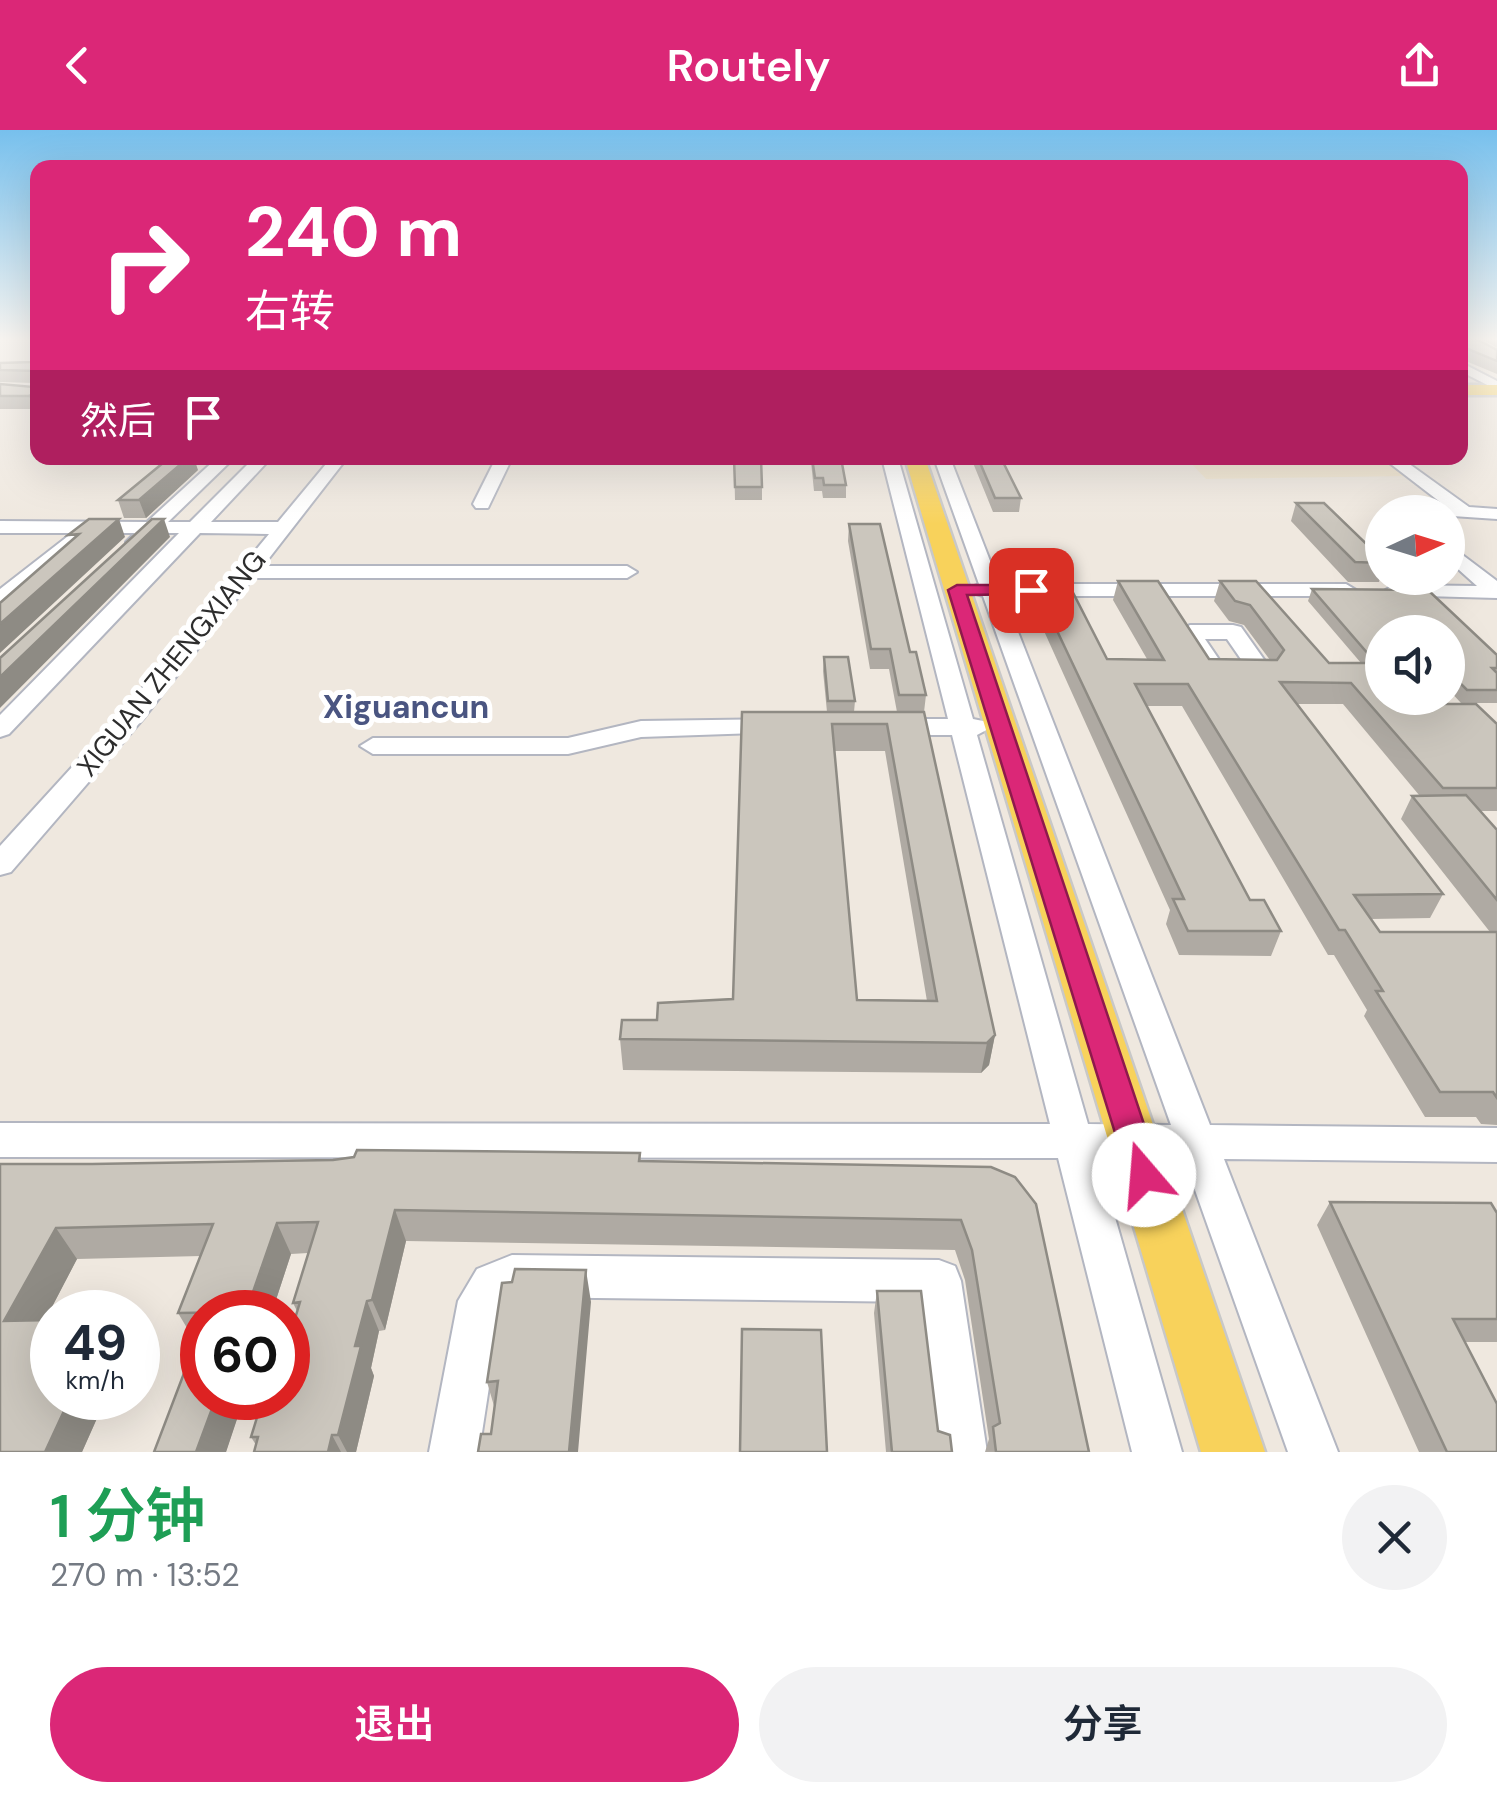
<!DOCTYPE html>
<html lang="zh">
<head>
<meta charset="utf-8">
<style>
	:root { --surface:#fff; --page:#f2f2f3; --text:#1f2937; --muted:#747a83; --accent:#db2777 }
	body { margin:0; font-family:"DM Sans","Noto Sans SC",sans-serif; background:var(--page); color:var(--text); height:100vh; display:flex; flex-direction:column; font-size:38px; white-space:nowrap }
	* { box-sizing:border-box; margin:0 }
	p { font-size:32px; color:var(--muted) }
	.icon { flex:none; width:55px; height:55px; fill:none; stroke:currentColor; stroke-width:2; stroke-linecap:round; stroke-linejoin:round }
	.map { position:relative; height:1322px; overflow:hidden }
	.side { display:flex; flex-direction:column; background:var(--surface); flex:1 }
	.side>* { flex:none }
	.banner { position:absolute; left:30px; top:30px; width:1438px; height:305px; border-radius:20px; box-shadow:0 10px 40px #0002; background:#db2777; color:#fff; overflow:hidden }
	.needle { width:65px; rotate:86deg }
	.tools { position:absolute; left:1365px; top:365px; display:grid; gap:20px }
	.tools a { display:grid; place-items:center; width:100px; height:100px; border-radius:50%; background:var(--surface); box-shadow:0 10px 40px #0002; font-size:50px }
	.speed { position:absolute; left:30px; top:1160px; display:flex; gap:20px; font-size:50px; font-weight:700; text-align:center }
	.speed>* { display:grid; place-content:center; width:130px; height:130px; border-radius:50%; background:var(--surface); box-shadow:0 10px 40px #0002; line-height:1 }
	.speed small { font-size:25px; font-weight:400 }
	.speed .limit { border:15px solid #d22; background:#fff; color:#111 }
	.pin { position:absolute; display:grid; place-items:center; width:85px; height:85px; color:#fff; margin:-42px; border-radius:20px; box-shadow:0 5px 15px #0006 }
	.me { position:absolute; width:110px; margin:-55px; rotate:342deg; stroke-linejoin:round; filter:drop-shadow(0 0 8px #0008) }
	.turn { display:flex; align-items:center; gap:35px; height:210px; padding:0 50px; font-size:45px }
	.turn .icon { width:130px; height:130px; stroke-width:2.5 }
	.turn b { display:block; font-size:70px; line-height:85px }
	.then { display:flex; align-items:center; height:95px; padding:0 50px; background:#0003; gap:20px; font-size:38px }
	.round { display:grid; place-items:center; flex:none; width:105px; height:105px; border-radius:52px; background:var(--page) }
	.overview { display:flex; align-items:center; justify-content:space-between; height:170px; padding:0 50px }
	h1 { font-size:60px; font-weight:600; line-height:75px; color:#1e9e55 }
	.button { display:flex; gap:20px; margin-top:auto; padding:20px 50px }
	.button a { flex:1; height:115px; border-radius:60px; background:var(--accent); color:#fff; font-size:40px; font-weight:600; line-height:115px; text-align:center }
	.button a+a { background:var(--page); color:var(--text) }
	header { display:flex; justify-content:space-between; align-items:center; height:130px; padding:0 50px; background:var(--accent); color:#fff; font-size:45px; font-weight:600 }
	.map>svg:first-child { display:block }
	.education { fill:#f1e5ce }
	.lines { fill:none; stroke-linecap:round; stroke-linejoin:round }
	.minor-casing { stroke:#b3b6c1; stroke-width:4 }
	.major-casing { stroke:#c8c8c8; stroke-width:5 }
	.minor { fill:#fff; fill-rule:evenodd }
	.major { fill:#f8d25b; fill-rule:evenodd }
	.wall { fill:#afaaa3; fill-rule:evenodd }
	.shaded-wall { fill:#8e8b84 }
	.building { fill:#cbc6bd; stroke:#8e8b84; stroke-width:2.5; fill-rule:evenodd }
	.route { fill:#db2777; stroke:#8e194d; stroke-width:2.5 }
	.labels { text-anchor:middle; stroke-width:10; stroke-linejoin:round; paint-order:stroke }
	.street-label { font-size:28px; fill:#2d2d2d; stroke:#fff }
	.quarter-label { font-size:32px; font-weight:bold; fill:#4a5581; stroke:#fff }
</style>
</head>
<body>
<header><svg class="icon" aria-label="back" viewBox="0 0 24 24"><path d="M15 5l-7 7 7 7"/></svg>Routely<svg class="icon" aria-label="share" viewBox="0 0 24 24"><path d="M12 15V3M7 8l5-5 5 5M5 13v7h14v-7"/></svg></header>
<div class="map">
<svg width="1497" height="1322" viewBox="0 0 1497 1322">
	<rect width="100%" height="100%" fill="#efe8df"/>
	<path class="education" d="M1186 328H1386L1411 346 1206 349Z"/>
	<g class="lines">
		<defs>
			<path id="minor" d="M1460 232 1497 251V260L1460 241Z
				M217 328H234L168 392H190L254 328H271L211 392H278L331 328H347L263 436H627L637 442 627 448H253L143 589 11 742 0 745V716L125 579 269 404 200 403 9 604 0 607V585L179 403H156L136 418 126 412 135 403H91L0 475V459L72 403H0V391L147 392Z
				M496 328H512L488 378H476L473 374Z
				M882 328H898L973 589 988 592 992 597 977 605 1088 994 1171 995 983 466 964 460 979 454 934 328H950L999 454H1346L1356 460 1346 466H1004L1210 995 1497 998V1032L1224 1029 1338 1322H1288L1184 1029 1098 1028 1182 1322H1132L1058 1028 0 1027V993L1050 994 952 605H892L879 597 892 589H948Z
				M1383 328H1401L1469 377 1497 379V389L1393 382 1390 378 1399 373 1444 375Z
				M1448 414 1497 451V468L1387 465 1384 461 1394 455 1477 456 1448 430Z
				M1233 495 1241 497 1270 538 1274 543 1270 548H1254L1227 509H1205L1220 531 1208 538 1200 536 1179 502 1190 495Z
				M779 589 792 597 788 602 641 607 568 624H373L360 616 373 608H568L641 591Z
				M512 1125 939 1130 955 1136 961 1151 987 1322H937L919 1172 513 1167 501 1179 479 1322H429L458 1171 477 1139Z"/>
			<path id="major" d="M1460 255H1497V265H1460Z
				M905 328H925L1265 1322H1201Z"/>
		</defs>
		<use href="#minor" class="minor-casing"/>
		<use href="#major" class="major-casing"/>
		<use href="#minor" class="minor"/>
		<use href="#major" class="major"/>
	</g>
	<path class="wall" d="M1460 209 1497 220V244L1461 229 1460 230Z
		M1482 209H1497V218Z
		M38 229 34 279H0V254L33 257 34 253 0 252V233L32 232Z
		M636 328H669L668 333H637Z
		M734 328H868V334H842L846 355V368H823L822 361H814L811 332 762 331V370H735Z
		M971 328H1036L1035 335H1004L1021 368 1019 382H993Z
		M198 340 146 388H124L118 370Z
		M1296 373 1382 429V443L1379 452H1348L1291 391Z
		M849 394 910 522 926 565 924 582 995 905 989 935 981 943 623 940 620 909 657 890 733 869 827 582 823 541 824 527 855 571 854 582H897L889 539H870L848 411ZM834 621H885L927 871 857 870Z
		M1033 450 1067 451 1107 529H1147L1113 470 1118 451H1158L1209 529 1270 530 1244 495 1229 491 1214 471 1220 451H1256L1329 533H1361L1308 471 1312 459 1428 460 1497 525V573H1461L1448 559V502H1382V568H1418L1424 574H1476L1497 594V681H1480L1497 700V995L1481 994 1476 987H1425L1364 886 1367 880 1334 825H1328L1182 576H1147L1250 770H1264L1281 801 1271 826 1179 825 1166 794 1170 780 1030 470ZM1297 574H1343L1419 665 1412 666 1401 689 1490 802H1380L1371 789 1430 788 1443 764Z
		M357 1020 640 1023 641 1031 991 1037 1015 1047 1036 1074 1089 1322H985L989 1309 965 1150 955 1120 406 1111 385 1200 379 1201 371 1238 374 1246 356 1322H254L256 1315 251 1307 263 1268H288V1212L297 1181 293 1173 308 1123 291 1124 272 1182H202V1268H244L226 1322H154L196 1213 178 1183 201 1126 77 1129 45 1190H52V1268H106L82 1322H0V1034H92L333 1030 354 1027Z
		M1330 1072 1497 1083V1212H1465L1497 1322H1419L1317 1095Z
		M877 1161 938 1301 952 1322H886L874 1183Z
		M591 1172 491 1304 494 1276 487 1252Z"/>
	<path class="shaded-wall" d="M38 262V277L34 279 29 266Z
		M188 328H194L198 340 146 388 139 370Z
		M119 389 125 407 0 523V494Z
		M164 389 170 407 0 578V547Z
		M995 905 989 935 981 943 987 913Z
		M395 1080 406 1111 385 1200 372 1170Z
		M277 1093 291 1124 272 1182H246Z
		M56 1098 77 1129 29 1221 4 1191Z
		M586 1140 591 1172 578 1322H569Z
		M367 1171 379 1201 371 1238 374 1246 356 1322H347L338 1305 355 1216Z
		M70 1268H106L82 1322H45Z
		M216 1268H244L226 1322H196Z
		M332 1305 341 1322H328Z"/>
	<path class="building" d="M1460 209H1476L1497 220V231L1463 217 1460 229Z
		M38 229V262L29 266H0V254L33 257 36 241 0 240V233L32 232Z
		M169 328H188L139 370H118Z
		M734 328H761L762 357H735Z
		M812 328H841L846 355H824L823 348H815Z
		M978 328H1001L1021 368H995Z
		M1296 373H1324L1382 429V433L1355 432Z
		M89 389H119L0 494V473L79 404 68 405Z
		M152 389H164L0 547V528Z
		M849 394H880L910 522H916L926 565H899L890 519H871Z
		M1033 450 1067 451 1107 529 1164 530 1118 451H1158L1209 529 1277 530 1284 520 1250 475 1235 471 1220 451H1256L1329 533H1382V568H1418L1424 574H1476L1497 594V658H1443L1351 553 1280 552 1443 764 1354 765 1380 802H1497V968L1493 962H1440L1376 861H1383L1345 800H1339L1188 554H1135L1250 770H1264L1281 801H1188L1173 769H1184Z
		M1312 459 1428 460 1497 525V538H1492L1497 543V560H1467L1448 541V502H1382V533H1376Z
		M824 527H848L855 571H828Z
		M742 582H924L995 905 987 913 620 909 622 890H657L658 873 733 869ZM832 594H887L937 871 857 870Z
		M1466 665 1497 700V770L1412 666Z
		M357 1020 640 1023 639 1031 991 1037 1015 1047 1036 1074 1089 1322H996L993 1297 1000 1293 972 1120 961 1090 395 1080 372 1170 367 1171 355 1216H361L338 1305H332L328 1322H254L258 1307H251L263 1268H288V1212L300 1172 293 1173 318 1092 277 1093 246 1182 178 1183 213 1094 56 1098 4 1191 52 1190V1268H70L45 1322H0V1034H92L333 1030 354 1027Z
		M1330 1072 1491 1073 1497 1083V1189H1453L1497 1274V1322H1447Z
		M515 1139 586 1140 569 1322H478L481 1304H491L498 1251 487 1252 502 1153 512 1152Z
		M877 1161H921L938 1301 950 1305 952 1322H892Z
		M202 1196V1268H216L196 1322H154Z
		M742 1199 821 1200 827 1322H740Z"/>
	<linearGradient id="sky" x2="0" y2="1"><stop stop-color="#77c0ed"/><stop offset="0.53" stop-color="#f8f5f1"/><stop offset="1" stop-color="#f8f5f1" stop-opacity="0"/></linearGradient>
	<rect width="1497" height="394" fill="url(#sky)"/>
	<path class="route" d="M1031 455 1039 460 1037 464 967 465 1161 1045 1156 1056 1144 1060 1132 1056 1128 1045 948 460 957 455Z"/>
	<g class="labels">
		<g class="street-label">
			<text transform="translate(171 533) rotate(-51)" y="10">XIGUAN ZHENGXIANG</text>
		</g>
		<g class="quarter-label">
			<text x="406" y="588">Xiguancun</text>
		</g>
	</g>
</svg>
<div class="tools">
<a><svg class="needle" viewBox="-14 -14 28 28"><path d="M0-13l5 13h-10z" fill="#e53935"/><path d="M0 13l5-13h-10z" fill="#747a83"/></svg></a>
<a><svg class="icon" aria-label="sound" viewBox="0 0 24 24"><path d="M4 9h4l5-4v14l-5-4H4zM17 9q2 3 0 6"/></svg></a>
</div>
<div class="speed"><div>49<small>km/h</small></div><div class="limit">60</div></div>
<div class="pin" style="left:1031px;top:460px;background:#d93025"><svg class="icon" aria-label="arrive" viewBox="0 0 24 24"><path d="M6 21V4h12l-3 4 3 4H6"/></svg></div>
<svg class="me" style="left:1144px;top:1045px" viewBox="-20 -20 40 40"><circle r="19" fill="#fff"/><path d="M0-13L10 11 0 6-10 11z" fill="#db2777"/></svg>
<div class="banner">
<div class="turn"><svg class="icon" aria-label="right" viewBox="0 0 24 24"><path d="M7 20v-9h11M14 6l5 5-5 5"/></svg><div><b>240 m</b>右转</div></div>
<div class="then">然后<svg class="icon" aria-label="arrive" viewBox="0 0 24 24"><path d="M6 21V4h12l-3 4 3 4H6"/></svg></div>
</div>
</div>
<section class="side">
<div class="overview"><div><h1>1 分钟</h1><p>270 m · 13:52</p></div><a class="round"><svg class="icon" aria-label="close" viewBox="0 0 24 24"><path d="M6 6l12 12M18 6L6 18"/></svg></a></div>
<div class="button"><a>退出</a><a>分享</a></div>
</section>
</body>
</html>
